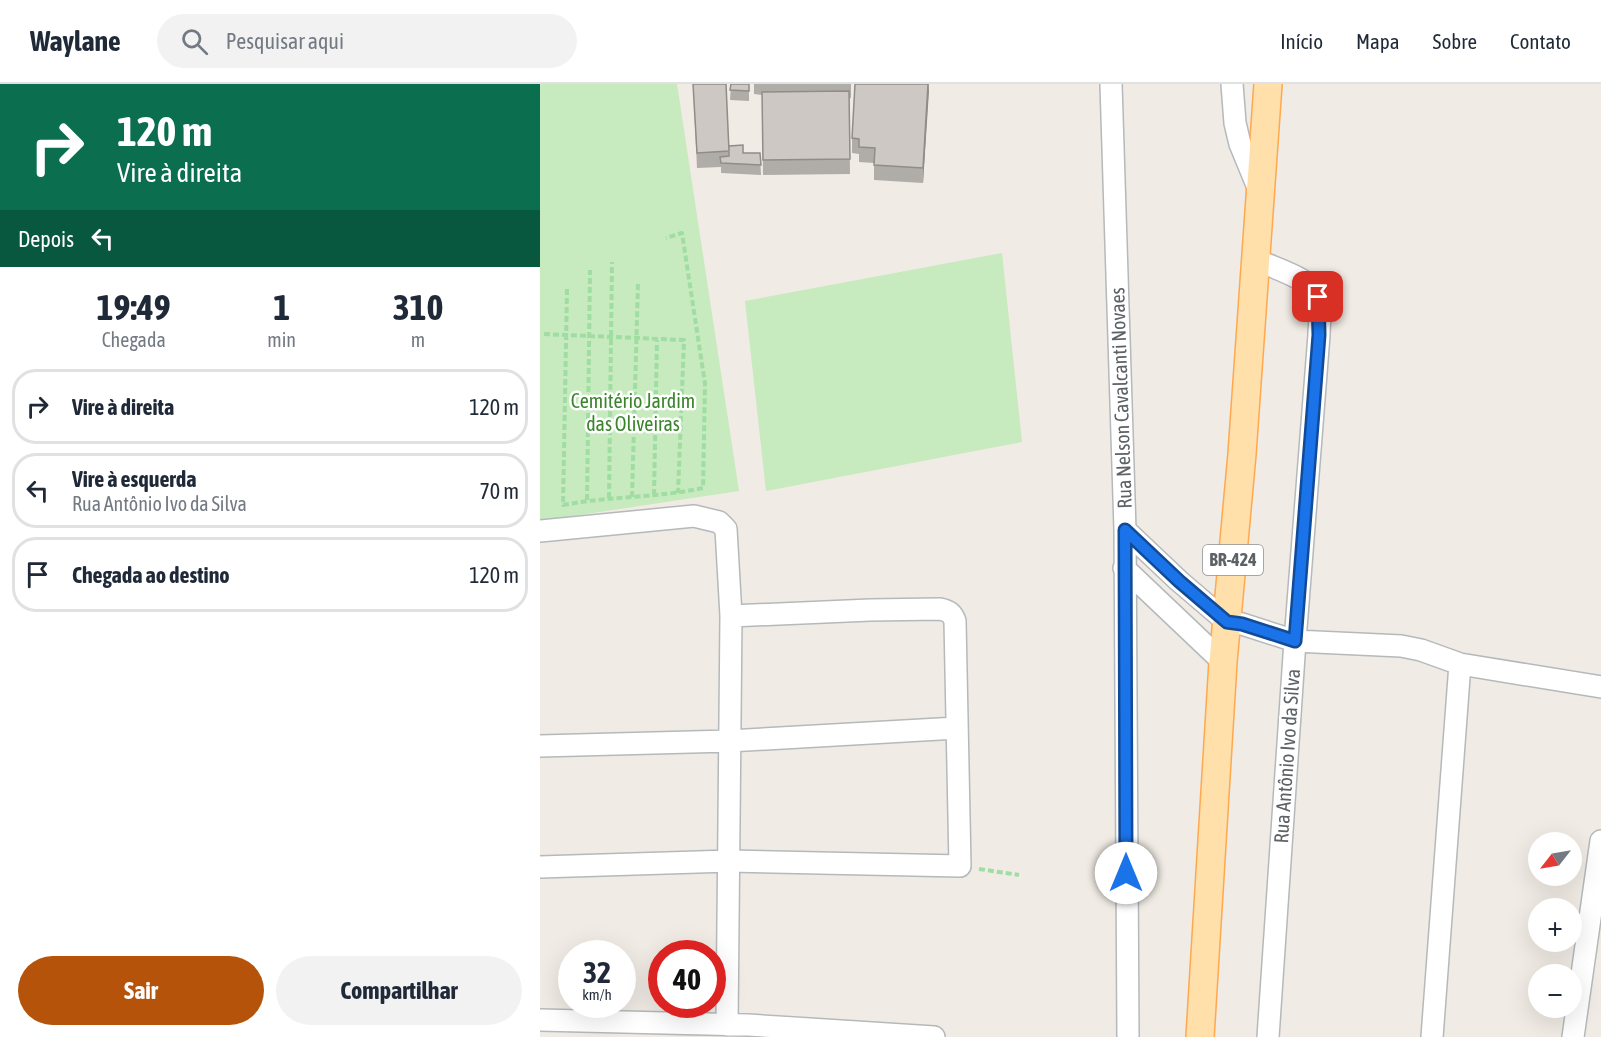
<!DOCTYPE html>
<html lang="pt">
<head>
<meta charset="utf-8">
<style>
	:root { --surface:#fff; --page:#f2f2f3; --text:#1f2937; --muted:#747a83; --line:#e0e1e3; --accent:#b45309 }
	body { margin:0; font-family:"Asap Condensed",sans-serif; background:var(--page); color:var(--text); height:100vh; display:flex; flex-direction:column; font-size:22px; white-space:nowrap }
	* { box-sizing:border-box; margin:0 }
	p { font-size:20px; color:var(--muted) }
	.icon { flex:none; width:33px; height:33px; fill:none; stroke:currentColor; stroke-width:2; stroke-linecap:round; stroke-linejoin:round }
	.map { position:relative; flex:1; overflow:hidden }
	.details { display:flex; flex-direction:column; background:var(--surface); width:540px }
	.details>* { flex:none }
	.top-card { background:#0b6e4f; color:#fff; overflow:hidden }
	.needle { width:39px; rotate:239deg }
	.controls { position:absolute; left:988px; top:748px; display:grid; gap:12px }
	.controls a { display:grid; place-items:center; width:54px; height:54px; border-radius:50%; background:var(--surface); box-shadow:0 6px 24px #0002; font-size:30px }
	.speed { position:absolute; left:18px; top:856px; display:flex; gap:12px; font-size:30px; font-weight:700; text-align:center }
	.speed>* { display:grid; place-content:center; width:78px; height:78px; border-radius:50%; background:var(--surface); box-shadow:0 6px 24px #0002; line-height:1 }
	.speed small { font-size:15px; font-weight:400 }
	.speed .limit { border:9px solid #d22; background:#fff; color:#111 }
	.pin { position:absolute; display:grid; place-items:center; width:51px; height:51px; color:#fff; margin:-26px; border-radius:12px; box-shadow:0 3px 9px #0006 }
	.me { position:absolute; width:66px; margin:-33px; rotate:0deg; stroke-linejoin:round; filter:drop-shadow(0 0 4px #0008) }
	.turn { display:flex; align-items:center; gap:21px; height:126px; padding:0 18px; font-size:27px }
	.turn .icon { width:78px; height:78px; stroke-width:2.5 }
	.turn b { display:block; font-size:42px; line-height:51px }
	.then { display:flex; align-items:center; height:57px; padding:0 18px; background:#0003; gap:12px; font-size:22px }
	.eta { display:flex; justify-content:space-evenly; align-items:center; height:102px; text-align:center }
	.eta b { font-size:36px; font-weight:700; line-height:42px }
	.button { display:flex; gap:12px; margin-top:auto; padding:12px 18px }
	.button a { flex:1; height:69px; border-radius:36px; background:var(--accent); color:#fff; font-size:24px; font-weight:700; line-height:69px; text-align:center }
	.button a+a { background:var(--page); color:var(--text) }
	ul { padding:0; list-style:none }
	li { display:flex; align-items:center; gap:18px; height:75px; margin:0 12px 9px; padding:0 6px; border:3px solid var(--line); border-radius:24px }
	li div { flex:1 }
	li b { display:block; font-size:22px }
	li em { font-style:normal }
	header { display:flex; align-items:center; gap:36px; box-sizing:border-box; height:84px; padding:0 30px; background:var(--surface); border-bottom:2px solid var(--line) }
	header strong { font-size:28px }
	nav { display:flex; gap:33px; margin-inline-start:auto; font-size:21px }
	.search { width:420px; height:54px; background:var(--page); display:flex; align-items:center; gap:15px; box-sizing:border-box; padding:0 21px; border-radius:33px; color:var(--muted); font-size:22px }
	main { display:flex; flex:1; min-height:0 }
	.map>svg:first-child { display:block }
	.green { fill:#c7eabe }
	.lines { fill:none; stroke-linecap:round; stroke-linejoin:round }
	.minor-casing { stroke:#b5b9bc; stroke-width:24 }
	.major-casing { stroke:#ffa84e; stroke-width:30 }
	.path { stroke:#a0dda3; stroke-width:4; stroke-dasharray:6 3; stroke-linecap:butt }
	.minor { stroke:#fff; stroke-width:21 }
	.major { stroke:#ffdfaa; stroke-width:27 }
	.wall { fill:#b0aca8 }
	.shaded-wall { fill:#908c88 }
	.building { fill:#cdc8c3; stroke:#908c88; stroke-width:1.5 }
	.route-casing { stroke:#114b97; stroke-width:15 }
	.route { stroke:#1a73e8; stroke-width:10 }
	.labels { text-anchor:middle; stroke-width:5; stroke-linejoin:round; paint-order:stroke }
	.shield { fill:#fff; stroke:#8d9194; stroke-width:1.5 }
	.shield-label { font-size:18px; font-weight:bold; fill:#5c6266 }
	.street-label { font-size:20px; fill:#5c6266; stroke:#fff }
	.park-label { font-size:20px; fill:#3a852c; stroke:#fff }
</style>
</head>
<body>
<header>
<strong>Waylane</strong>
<div class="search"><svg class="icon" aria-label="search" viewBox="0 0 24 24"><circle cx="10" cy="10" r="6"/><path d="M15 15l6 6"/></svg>Pesquisar aqui</div>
<nav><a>Início</a><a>Mapa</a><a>Sobre</a><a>Contato</a></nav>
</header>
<main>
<section class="details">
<div class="top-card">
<div class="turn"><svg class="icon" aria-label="right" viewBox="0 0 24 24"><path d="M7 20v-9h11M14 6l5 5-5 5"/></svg><div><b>120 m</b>Vire à direita</div></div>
<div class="then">Depois<svg class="icon" aria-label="left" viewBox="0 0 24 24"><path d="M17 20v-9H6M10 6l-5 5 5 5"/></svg></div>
</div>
<div class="eta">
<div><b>19:49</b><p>Chegada</p></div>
<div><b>1</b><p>min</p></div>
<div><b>310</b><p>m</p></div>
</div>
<ul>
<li><svg class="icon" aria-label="right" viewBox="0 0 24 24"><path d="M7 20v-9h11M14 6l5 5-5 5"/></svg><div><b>Vire à direita</b></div><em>120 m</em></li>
<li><svg class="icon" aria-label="left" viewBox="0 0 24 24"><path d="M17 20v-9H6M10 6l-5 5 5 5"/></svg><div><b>Vire à esquerda</b><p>Rua Antônio Ivo da Silva</p></div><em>70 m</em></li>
<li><svg class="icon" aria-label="arrive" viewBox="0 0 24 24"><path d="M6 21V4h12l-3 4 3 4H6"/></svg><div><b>Chegada ao destino</b></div><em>120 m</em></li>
</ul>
<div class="button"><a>Sair</a><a>Compartilhar</a></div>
</section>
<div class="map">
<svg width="1061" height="953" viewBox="0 0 1061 953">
	<rect width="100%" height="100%" fill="#f0ebe4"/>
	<path class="green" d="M2 0H137L199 407 0 437V1Z
		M462 169 482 358 226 407 205 217Z"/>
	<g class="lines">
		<defs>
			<path id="minor" d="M571 0 585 446 588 953
				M692 0 695 39 700 60 719 106
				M716 176C732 183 772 195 778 212 782 224 779 239 779 251L755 557 728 953
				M585 446 639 497 687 538 702 540 755 557 861 562 881 566 920 580 1061 603
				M0 447 154 432 179 438 186 445 191 532 187 941
				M584 484 683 578
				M0 662 189 657 417 644
				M0 783 189 777 420 782 415 537C412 529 409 527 400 525L330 526 191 532
				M0 936 208 941 394 953
				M892 953 920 580
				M1033 953 1061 757"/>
			<path id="major" d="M660 953 683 578 702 370 728 0"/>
		</defs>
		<use href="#minor" class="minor-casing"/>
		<use href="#major" class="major-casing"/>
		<path class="path" d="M27 205 23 421C69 412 117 414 163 404L165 300 142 149 126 154
			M4 250 144 256 138 409
			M114 411 117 256
			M92 413 98 199
			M69 414 72 178
			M47 416 50 186
			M439 785 479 791"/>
		<use href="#minor" class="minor"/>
		<use href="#major" class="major"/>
	</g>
	<path class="wall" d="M153 0 189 62 203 69H220L221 91 181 89V83L157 84Z
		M191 0H209V17L190 16Z
		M214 0H311V14H309L310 90 223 91 222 11 214 10Z
		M389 0 383 99 334 96V79L319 78V70L312 69V54Z"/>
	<path class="shaded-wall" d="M388 0 389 7 383 99V84Z"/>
	<path class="building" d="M153 0H186L189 67 157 69Z
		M191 0H209V7L190 6Z
		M315 0H388L383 84 334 81 335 64 319 63V55L312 54Z
		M309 7 310 75 223 76 222 8Z
		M203 61V69H220L221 81 181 79 180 73 189 72V62Z"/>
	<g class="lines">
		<defs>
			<path id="route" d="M586 789 585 446 639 497 687 538 702 540 755 557 779 251 778 213"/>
		</defs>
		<use href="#route" class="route-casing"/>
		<use href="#route" class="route"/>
	</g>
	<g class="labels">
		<rect class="shield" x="663" y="461" width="60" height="30" rx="4.5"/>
		<g class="shield-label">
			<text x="693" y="482">BR-424</text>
		</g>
		<g class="street-label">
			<text transform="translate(581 314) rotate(-92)" y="7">Rua Nelson Cavalcanti Novaes</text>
			<text transform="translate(747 672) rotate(-86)" y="7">Rua Antônio Ivo da Silva</text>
		</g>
		<g class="park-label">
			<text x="93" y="324">Cemitério Jardim<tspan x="93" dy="23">das Oliveiras</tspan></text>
		</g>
	</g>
</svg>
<div class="controls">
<a><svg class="needle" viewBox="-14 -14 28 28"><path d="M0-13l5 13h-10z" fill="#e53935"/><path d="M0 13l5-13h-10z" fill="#747a83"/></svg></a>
<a>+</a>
<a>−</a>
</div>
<div class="speed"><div>32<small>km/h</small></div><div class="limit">40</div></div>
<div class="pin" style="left:778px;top:213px;background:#d93025"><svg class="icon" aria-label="arrive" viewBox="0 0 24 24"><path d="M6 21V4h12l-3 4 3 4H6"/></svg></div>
<svg class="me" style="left:586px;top:789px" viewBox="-20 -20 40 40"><circle r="19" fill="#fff"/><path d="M0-13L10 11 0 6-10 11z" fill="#1a73e8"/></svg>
</div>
</main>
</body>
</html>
